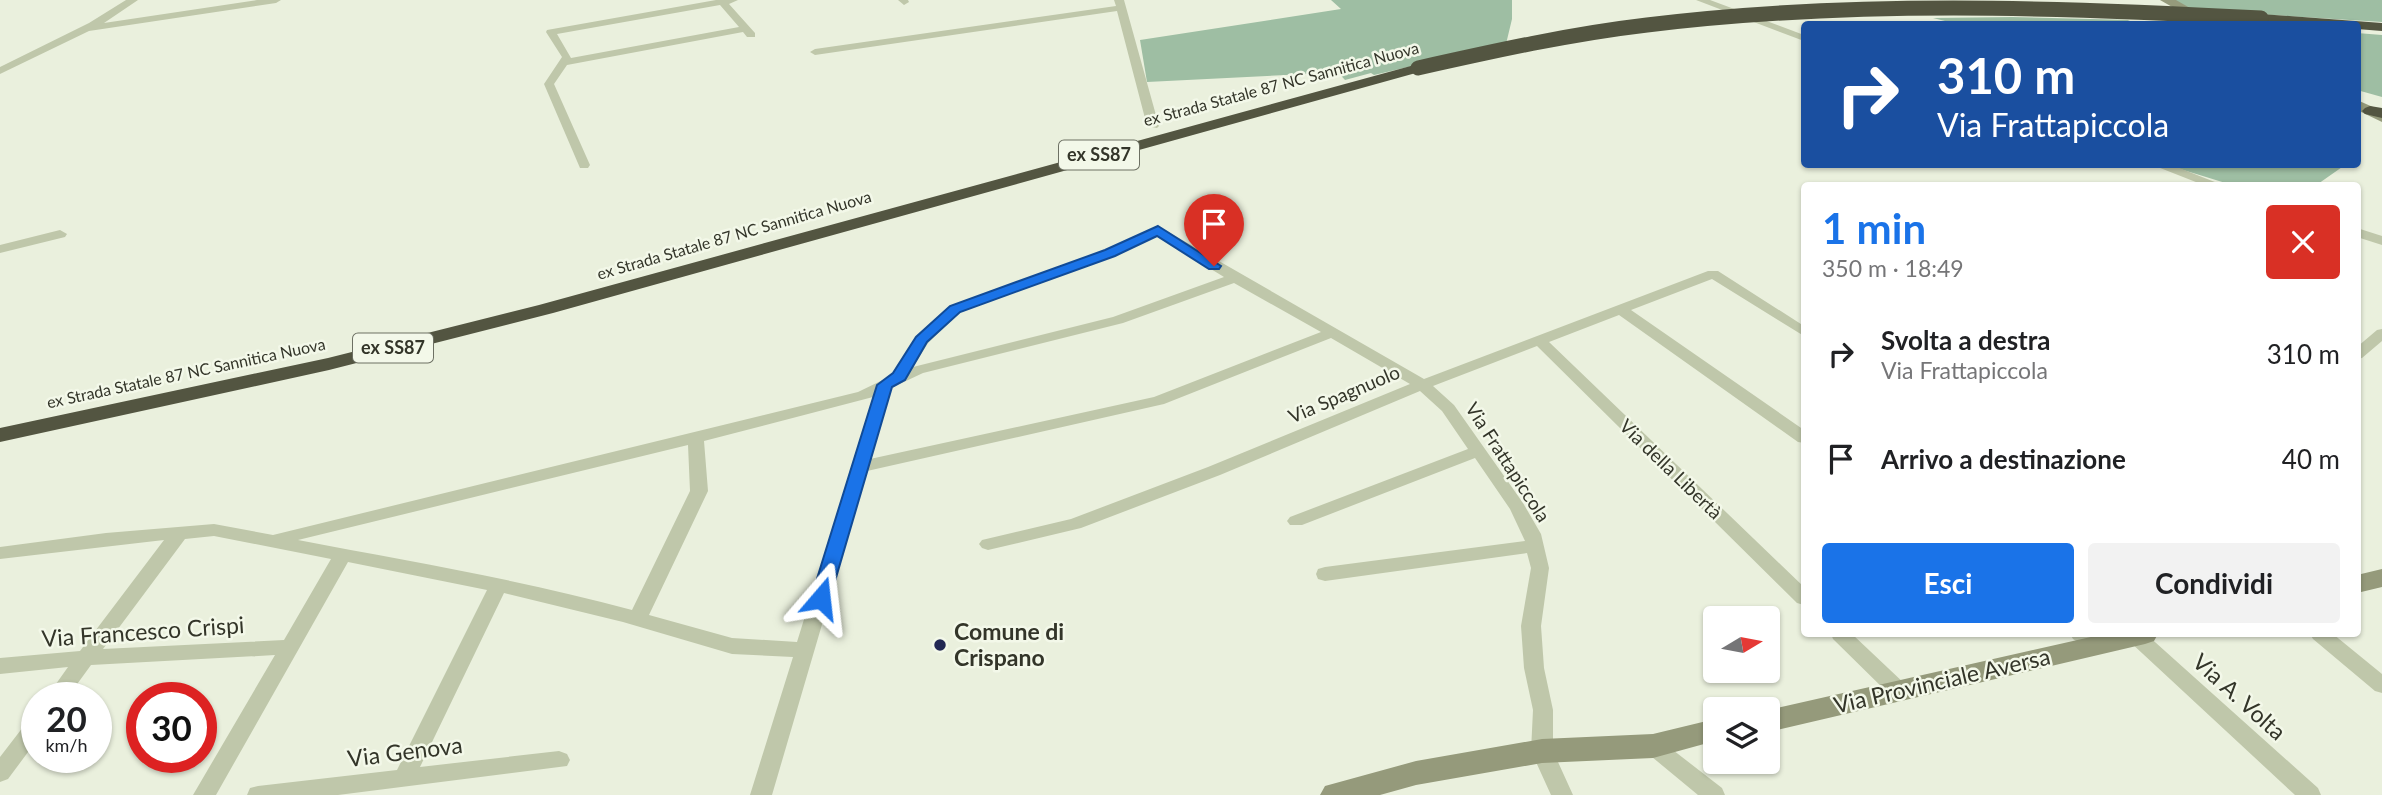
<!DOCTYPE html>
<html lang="it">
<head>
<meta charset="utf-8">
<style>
	:root { --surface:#fff; --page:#f2f2f2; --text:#202124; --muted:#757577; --accent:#1a73e8 }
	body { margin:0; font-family:Lato,sans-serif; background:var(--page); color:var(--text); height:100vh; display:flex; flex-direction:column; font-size:26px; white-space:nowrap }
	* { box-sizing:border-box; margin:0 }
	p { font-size:23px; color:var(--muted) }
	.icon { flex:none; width:38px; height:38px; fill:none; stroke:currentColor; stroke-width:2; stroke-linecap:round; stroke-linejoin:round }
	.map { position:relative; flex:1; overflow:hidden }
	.panel { position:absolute; left:1801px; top:182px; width:560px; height:455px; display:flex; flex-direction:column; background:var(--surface); border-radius:7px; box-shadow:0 2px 5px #0004 }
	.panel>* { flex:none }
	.top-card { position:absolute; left:1801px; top:21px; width:560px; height:147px; border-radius:7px; box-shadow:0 2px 5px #0004; background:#1a4fa0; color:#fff; overflow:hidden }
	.needle { width:46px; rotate:80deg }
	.tools { position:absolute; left:1703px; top:606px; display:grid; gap:14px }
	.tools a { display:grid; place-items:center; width:77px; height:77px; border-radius:7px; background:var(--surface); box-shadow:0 2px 5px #0004; font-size:35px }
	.speed { position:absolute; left:21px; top:682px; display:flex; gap:14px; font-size:35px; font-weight:700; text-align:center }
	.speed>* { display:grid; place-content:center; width:91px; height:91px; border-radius:50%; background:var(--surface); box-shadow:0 2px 5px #0004; line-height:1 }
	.speed small { font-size:18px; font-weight:400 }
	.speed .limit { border:10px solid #d22; background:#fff; color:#111 }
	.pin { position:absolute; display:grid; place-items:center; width:60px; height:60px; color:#fff; margin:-72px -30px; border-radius:50% 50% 50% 0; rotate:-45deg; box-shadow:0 0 7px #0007 }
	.pin .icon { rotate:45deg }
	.me { position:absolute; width:77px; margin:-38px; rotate:17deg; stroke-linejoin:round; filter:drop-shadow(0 0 5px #0008) }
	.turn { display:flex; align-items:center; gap:24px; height:147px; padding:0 21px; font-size:32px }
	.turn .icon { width:91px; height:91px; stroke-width:2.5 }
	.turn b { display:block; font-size:49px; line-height:60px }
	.round { display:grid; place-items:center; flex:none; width:74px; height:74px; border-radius:7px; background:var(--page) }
	.summary { display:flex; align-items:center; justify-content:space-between; height:119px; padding:0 21px }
	h1 { font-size:42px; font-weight:700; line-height:52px; color:var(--accent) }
	.primary-button { display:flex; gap:14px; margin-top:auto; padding:14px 21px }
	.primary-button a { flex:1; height:80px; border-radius:7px; background:var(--accent); color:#fff; font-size:28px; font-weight:700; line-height:80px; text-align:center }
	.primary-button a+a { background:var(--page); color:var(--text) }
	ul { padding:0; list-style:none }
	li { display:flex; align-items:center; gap:21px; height:105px; padding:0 21px }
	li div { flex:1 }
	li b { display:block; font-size:26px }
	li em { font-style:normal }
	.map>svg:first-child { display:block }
	.green { fill:#9ebea3 }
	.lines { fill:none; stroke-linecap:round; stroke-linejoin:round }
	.street { fill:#bfc7aa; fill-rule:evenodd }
	.secondary { fill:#959a7b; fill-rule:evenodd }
	.highway { fill:#535541; fill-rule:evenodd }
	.highway-bridge { stroke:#535541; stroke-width:15 }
	.route { fill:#1a73e8; stroke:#114b97; stroke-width:2 }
	.poi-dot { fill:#222853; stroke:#f3f8e9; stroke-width:2.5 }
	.labels { text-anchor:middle; stroke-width:5; stroke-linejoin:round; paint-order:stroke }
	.far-street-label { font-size:16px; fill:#333529; stroke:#f3f8e9 }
	.shield { fill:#f3f8e9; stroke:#6d7063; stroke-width:2 }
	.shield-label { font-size:18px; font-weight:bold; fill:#333529 }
	.street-label { font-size:19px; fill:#333529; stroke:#f3f8e9 }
	.near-street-label { font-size:23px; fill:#333529; stroke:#f3f8e9 }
	.near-poi-label { font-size:23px; font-weight:bold; fill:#333529; stroke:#f3f8e9; text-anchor:start }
</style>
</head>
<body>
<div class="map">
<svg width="2382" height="795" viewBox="0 0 2382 795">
	<rect width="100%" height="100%" fill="#eaf0dd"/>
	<path class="green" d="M1331 0H1512V19L1506 44 1374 75 1371 73 1345 80 1333 67 1307 74 1147 82 1140 40 1341 9Z
		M2173 0H2382V22L2192 10Z
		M2012 17 2130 20 2121 24H1957L1933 18Z
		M2357 33 2382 35V97L2357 90Z
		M2167 165H2345L2315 186 2232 185Z"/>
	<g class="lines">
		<path class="street" d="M126 0H138L104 23 257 0H281L276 3 89 31 0 74V67L89 23Z
			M716 0H738L729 4 755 33V37H747L743 32 567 65 554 84 590 165 588 168H580L544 84 562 57 546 32 547 30ZM720 5 739 27 571 58 557 34Z
			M898 0H908L909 2 904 5Z
			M1114 0H1124L1159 126 1157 128 1147 126 1117 11 815 55 810 52 815 49 1116 6Z
			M1696 0H1710L1804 35V41Z
			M2150 164H2169L2225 186H2206Z
			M1158 226 1424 379 1708 271H1718L1804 326V336L1712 279 1631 310 1804 430V443L1798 442 1619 315 1549 342 1804 587V605L1797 603 1537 346 1433 386 1454 405 1523 503 1541 534 1549 568 1541 626 1544 668 1553 710V751L1573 795H1551L1531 751 1533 710 1524 668 1521 626 1531 568 1527 553 1325 581 1318 579 1316 574 1318 569 1325 567 1525 541 1510 509 1475 458 1302 525H1290L1287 521 1290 517 1468 449 1442 411 1420 391 1220 475 1081 528 988 550 982 548 979 544 982 540 1071 519 1208 467 1410 384 1331 338 1164 404 867 471 772 795H750L793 657 732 654 623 622 504 593 420 767 559 751 567 754 570 760 567 766 338 795H247L250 788 258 786 397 770 487 590 348 562 216 795H193L275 655 91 665 67 698H46L68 667 0 674V658L80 651 164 540 0 559V547L106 533 214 524 273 535 858 392 891 376 917 337 950 306 1105 250ZM1157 236 1224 277 1113 317 913 367 928 343 960 312 1115 256ZM1234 283 1321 332 1154 397 870 459 891 388 923 373 1123 323ZM873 397 797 642 732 638 649 615 708 491 704 441ZM688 445 690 491 632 610C522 580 408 561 298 540ZM214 536 331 559 284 640 103 649 185 539Z
			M2357 228 2382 236V245L2357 237Z
			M60 230 67 234 65 237 0 253V245Z
			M2382 329V341L2362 358 2357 359V347L2377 330Z
			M1831 634H1852L1906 685 1909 691 1906 697 1899 699 1892 697 1833 639Z
			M2070 634H2094L2106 645 2103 650 2096 653 2073 639Z
			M2128 634H2146L2318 788 2321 795H2295L2129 641Z
			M2310 634H2333L2382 674V693L2375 691 2313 639Z
			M37 716V740L8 779 0 782V757L30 718Z
			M1653 737 1660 740 1722 788 1725 795H1698L1646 752 1642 746 1646 740Z"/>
		<path class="secondary" d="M2160 0H2176L2218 24H2202Z
			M2357 100 2382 111V122L2357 110Z
			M2382 569V587L2357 593V575Z
			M2104 634H2158L2154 641 2145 644 1768 732V710Z
			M1715 719V741L1653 758 1542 763 1416 785 1380 795H1320L1325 786 1416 761 1542 739 1653 734Z"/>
		<path class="highway" d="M2261 14 2382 23V31L2357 29V24H2300L2256 21V15Z
			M1418 64 1425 68 1423 71 553 313 329 370 0 442V428L328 358 539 305Z
			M2370 106 2382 108V118L2365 114 2362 111 2365 108Z"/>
		<path class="highway-bridge" d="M1418 68C1494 51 1570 34 1647 25 1851 0 2056 7 2261 18"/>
	</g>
	<path class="route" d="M1158 226 1221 266 1219 269H1209L1157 236 1115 256 960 312 927 342 905 380 892 387 830 598 827 603H814L811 598 877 385 893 373 916 337 950 306 1105 250Z"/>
	<circle class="poi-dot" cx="940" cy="645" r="7"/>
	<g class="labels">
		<g class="far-street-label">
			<text transform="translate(1281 84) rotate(-15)" y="6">ex Strada Statale 87 NC Sannitica Nuova</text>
			<text transform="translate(734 235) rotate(-16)" y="6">ex Strada Statale 87 NC Sannitica Nuova</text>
			<text transform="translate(186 373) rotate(-12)" y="6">ex Strada Statale 87 NC Sannitica Nuova</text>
		</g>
		<g class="shield">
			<rect x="1059" y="140.5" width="80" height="29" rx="5"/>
			<rect x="353" y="333.5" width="80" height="29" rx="5"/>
		</g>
		<g class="shield-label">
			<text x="1099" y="161">ex SS87</text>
			<text x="393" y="354">ex SS87</text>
		</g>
		<g class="street-label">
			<text transform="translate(1344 394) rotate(-23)" y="7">Via Spagnuolo</text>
			<text transform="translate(1508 462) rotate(57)" y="7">Via Frattapiccola</text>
			<text transform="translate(1671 469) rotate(44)" y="7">Via della Libertà</text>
		</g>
		<g class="near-street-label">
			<text transform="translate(143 632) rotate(-4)" y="8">Via Francesco Crispi</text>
			<text transform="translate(1942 681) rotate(-13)" y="8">Via Provinciale Aversa</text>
			<text transform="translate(2239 697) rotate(42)" y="8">Via A. Volta</text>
			<text transform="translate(405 752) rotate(-7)" y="8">Via Genova</text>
		</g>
		<g class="near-poi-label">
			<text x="954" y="640">Comune di<tspan x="954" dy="26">Crispano</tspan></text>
		</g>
	</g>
</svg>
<div class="tools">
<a><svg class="needle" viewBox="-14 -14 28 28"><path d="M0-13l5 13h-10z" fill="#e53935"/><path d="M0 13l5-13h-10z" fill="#757577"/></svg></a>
<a><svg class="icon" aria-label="layers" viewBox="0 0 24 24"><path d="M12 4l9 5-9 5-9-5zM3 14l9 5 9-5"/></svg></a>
</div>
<div class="speed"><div>20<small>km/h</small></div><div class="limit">30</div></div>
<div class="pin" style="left:1214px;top:266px;background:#d93025"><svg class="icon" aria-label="arrive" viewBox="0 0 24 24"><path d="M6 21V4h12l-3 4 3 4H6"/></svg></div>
<svg class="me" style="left:821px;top:598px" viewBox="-20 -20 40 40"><path d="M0-17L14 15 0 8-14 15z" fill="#1a73e8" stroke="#fff" stroke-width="4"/></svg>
<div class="top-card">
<div class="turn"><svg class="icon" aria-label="right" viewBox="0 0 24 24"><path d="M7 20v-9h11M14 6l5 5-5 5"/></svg><div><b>310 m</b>Via Frattapiccola</div></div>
</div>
<section class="panel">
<div class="summary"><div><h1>1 min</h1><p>350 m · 18:49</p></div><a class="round" style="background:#d93025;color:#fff"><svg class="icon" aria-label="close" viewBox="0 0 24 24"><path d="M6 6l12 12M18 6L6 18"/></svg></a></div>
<ul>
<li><svg class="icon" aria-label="right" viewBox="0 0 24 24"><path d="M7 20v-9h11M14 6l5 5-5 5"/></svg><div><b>Svolta a destra</b><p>Via Frattapiccola</p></div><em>310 m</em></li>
<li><svg class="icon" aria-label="arrive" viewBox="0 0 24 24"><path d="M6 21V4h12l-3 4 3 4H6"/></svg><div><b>Arrivo a destinazione</b></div><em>40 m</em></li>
</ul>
<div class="primary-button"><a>Esci</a><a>Condividi</a></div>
</section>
</div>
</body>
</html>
